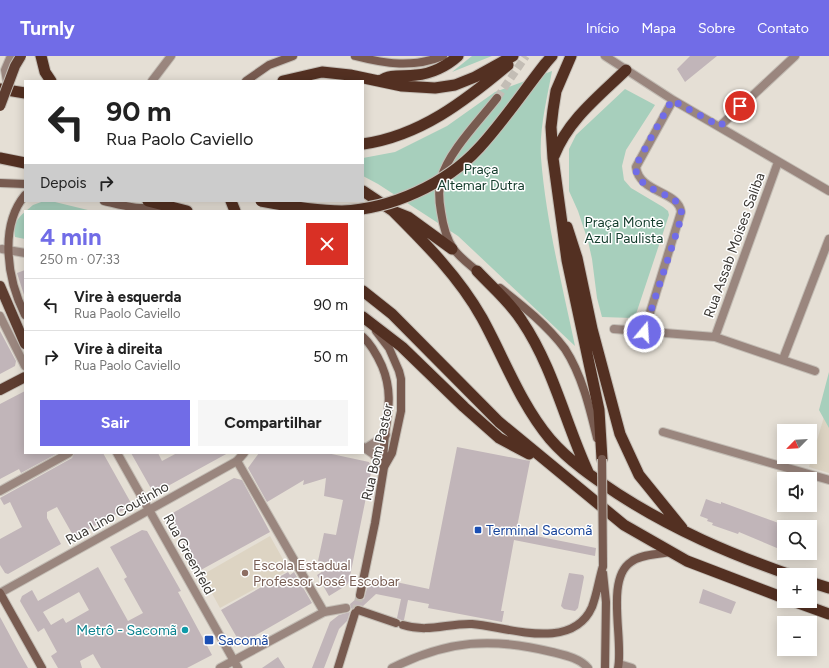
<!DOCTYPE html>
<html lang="pt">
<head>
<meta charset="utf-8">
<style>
	:root { --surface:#fff; --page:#f6f6f6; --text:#222; --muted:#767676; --line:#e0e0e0; --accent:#716ce7 }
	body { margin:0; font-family:Figtree,sans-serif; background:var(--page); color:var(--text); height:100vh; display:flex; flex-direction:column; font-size:15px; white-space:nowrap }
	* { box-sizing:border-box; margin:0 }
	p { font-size:13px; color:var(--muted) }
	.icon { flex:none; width:22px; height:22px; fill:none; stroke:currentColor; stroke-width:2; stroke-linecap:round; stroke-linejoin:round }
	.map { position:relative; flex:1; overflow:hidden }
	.drawer { position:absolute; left:24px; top:154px; width:340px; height:244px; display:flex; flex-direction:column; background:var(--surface); border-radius:0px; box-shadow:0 2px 10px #0003 }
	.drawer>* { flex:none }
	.banner { position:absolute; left:24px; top:24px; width:340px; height:122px; border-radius:0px; box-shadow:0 2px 10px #0003; background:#fff; color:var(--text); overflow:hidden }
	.needle { width:26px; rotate:246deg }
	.buttons { position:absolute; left:777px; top:368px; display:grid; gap:8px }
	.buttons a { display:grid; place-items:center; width:40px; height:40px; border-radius:0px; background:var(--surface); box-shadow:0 2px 10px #0003; font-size:20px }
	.pin { position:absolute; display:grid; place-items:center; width:34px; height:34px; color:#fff; margin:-17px; border:2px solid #fff; border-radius:50%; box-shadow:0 1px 4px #0007 }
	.me { position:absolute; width:44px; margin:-22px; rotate:18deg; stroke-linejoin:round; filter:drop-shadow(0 0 3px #0008) }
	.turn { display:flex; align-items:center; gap:14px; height:84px; padding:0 16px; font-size:18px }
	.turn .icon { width:52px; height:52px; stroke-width:2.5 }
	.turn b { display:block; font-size:28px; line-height:34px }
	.then { display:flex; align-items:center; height:38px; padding:0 16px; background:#0003; gap:8px; font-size:15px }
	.round { display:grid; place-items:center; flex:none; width:42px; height:42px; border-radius:0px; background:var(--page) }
	.summary { display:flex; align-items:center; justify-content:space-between; height:68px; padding:0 16px }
	h1 { font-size:24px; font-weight:700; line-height:30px; color:var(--accent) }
	.cta { display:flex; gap:8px; margin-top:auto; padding:8px 16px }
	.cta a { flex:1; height:46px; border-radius:0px; background:var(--accent); color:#fff; font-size:16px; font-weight:700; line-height:46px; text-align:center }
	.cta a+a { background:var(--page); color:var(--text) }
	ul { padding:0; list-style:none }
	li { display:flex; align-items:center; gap:12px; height:52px; padding:0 16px; border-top:1px solid var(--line) }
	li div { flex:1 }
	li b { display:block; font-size:15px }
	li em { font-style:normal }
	header { display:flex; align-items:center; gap:24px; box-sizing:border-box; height:56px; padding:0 20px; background:var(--accent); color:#fff }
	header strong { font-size:19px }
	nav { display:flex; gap:22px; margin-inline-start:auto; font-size:14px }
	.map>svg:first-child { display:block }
	.built { fill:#ddd4c3 }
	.green { fill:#a7cfbc }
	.building { fill:#c1b5b9; fill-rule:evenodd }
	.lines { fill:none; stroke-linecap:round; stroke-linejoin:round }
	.secondary-tunnel { stroke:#c3bdb5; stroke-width:8; stroke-dasharray:8 4; stroke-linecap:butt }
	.minor-casing { stroke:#c3bdb5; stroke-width:10 }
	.tertiary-casing { stroke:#c3bdb5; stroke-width:10 }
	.secondary-casing { stroke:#c3bdb5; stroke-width:10 }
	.primary-casing { stroke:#c3bdb5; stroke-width:12 }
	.trunk-casing { stroke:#c3bdb5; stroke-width:13 }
	.minor { stroke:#9a867e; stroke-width:8 }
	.tertiary { stroke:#9a867e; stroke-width:8 }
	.secondary { stroke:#785b50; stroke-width:8 }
	.primary { stroke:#5e3d30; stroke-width:10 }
	.trunk { stroke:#533022; stroke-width:11 }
	.secondary-bridge-casing { stroke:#c3bdb5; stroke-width:10; stroke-linecap:butt }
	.primary-bridge-casing { stroke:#c3bdb5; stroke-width:12; stroke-linecap:butt }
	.trunk-bridge-casing { stroke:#c3bdb5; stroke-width:13; stroke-linecap:butt }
	.secondary-bridge { stroke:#785b50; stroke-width:8 }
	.primary-bridge { stroke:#5e3d30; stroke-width:10 }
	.trunk-bridge { stroke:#533022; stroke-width:11 }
	.route { stroke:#716ce7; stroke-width:7; stroke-dasharray:0 12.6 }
	.transit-dot { fill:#1a4fb4; stroke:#fff; stroke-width:1.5 }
	.education-dot { fill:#8d6e63; stroke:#fff; stroke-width:1.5 }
	.culture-dot { fill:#0f9aa8; stroke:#fff; stroke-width:1.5 }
	.labels { text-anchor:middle; stroke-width:3; stroke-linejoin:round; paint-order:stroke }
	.park-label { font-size:14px; fill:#143d2d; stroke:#fff }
	.street-label { font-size:14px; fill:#3a3733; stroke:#fff }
	.transit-label { font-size:14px; fill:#164399; stroke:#fff; text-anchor:start }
	.education-label { font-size:14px; fill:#785e54; stroke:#fff; text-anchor:start }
	.culture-label { font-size:14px; fill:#0d838f; stroke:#fff; text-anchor:end }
</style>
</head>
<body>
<header>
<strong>Turnly</strong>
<nav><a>Início</a><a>Mapa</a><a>Sobre</a><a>Contato</a></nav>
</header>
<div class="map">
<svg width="829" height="612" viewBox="0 0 829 612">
	<rect width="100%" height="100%" fill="#e5dfd5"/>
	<path class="built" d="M829 344V417L809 411Z
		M270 480 289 514 220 552 202 519Z"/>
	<path class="green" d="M472 0H492L452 16Z
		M552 15C547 43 539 73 541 102 546 165 562 228 575 290L458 180 378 128 363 120V102L395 96 447 70 495 36Z
		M625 33 655 49 626 94 622 110 624 124 631 132 663 151 668 155 669 159 635 261 632 262 602 261 597 242 592 203 588 185 578 155 569 135V93L576 79Z
		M44 145 55 146 92 155H26L33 149Z
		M25 156V183L15 181C13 170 16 163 25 156Z
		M829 316V372L819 354Z"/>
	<path class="building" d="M690 0H717L685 26 677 13Z
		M25 214V242L17 217Z
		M0 275 16 305 15 310 0 318Z
		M25 335V397H58L21 417 19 413 0 423V348Z
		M457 391 530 405 516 476 596 492 595 500 514 484 501 555H504L502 566 428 552 429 548 408 544 404 564H401L397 562 401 543 376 538 363 550 357 549 351 553 350 548 356 543 359 544 364 543 367 532 377 522 429 533Z
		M74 397H103L131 447 129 451 74 481 57 451 47 456V462L61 488 8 518 5 517 0 509V483L22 471 10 446 4 449 0 442 72 402Z
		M131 397H158L162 405 177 397H228L157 436H153Z
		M259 397H327L369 406 372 412 349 525 347 529 329 540 317 519 334 508 318 505 324 477 336 479 343 444 324 440 326 422 303 429 304 424 267 446 248 412Z
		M234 422 242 424 270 476 199 515 170 462 171 458Z
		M706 443 714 446 721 448V446L784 469V495L739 476 738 478 712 469 713 467 707 465 708 463 700 460Z
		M142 474 147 475 181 535 178 536 212 599 187 612H101L93 598 80 605 82 612H58L51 600 57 596 44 572 38 576 20 545 22 540 32 534 38 545 98 511 128 565 143 557 124 523 127 521 110 491ZM79 536 89 554 66 567 63 562 51 569 43 556Z
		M288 516 290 519 294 516 312 547 244 586 239 585 221 554Z
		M569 517 583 519 584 521 578 552 575 555 564 553 561 550Z
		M703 533 736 546 731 558 699 547Z
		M350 556 347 565 339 573 324 612H312L330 566 339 559Z
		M0 561 20 598 28 612H0Z
		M278 601 285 612H262Z"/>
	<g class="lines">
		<path class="secondary-tunnel" d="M497 42 526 0
			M355 557 360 539"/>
		<defs>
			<path id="minor" d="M605 0 673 44 829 135
				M152 25 171 0
				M8 31 5 14 11 0
				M720 70 795 0
				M2 193 25 197
				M0 260 25 310
				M614 273 715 281 815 315
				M644 276 681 156C679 135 639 137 636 111L673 44
				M715 281 778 106
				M783 303 829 183
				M663 376 829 424
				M117 397 238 612
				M237 405 324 556
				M0 435 69 397
				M619 608 632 612
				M392 612C448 584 492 581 552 596 564 599 580 602 588 612"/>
			<path id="tertiary" d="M363 391 373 398 384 411
				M366 392 386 379
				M0 537 237 405 244 397
				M220 612 324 556 346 552"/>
			<path id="secondary" d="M355 0C386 8 413 12 443 0
				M246 25 269 9 293 0
				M0 127 25 128
				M25 139C0 169 6 221 25 259
				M104 145C125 150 140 155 162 150
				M481 218C455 198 446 190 441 156 439 145 438 134 441 123 448 96 480 64 497 42
				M500 232C523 250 547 269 565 293 582 319 590 353 597 382
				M363 281C372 289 377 299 382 310 398 348 380 374 384 411
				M603 517 606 546 605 612
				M0 537 42 612
				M360 539 375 467 384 411 392 397 401 355V323L399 315 389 292 376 275
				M358 554 396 567
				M403 569C429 577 448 567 472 568 508 571 572 596 592 551 597 538 599 523 603 510
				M338 612 355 557
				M618 612C624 585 605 523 631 506 641 498 657 499 669 496"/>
			<path id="primary" d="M0 230 25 288
				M0 334 25 321"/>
			<path id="trunk" d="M41 0 45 16 51 25
				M571 0 556 35 553 54 551 71 553 102 567 204 599 354 602 403
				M545 8 552 0
				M283 25 322 16 350 19 402 30 435 32 455 29 475 21 513 0
				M380 25C391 17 404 21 416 19 431 18 447 10 458 0
				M0 33 25 37
				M363 88C420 80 465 45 508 9
				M554 100C568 64 599 40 626 14
				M0 102 25 107
				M363 135 393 155 408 161 452 193
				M148 145 187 155
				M231 145 235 155
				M393 155C426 188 459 221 482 262 504 302 520 347 550 383 569 405 594 422 618 438 674 474 728 497 790 519
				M567 171 577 202 592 273 620 378 639 419 682 472
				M477 215C492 231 510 246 522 265 553 311 565 366 588 416
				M363 235 392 258 499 366 624 469 687 505 784 542
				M363 261 402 291 464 351 499 382 529 398
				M810 526 829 532
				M793 545 829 558"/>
		</defs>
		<use href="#minor" class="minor-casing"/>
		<use href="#tertiary" class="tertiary-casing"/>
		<use href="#secondary" class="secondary-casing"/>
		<use href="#primary" class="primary-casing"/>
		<use href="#trunk" class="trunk-casing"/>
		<use href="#minor" class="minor"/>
		<use href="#tertiary" class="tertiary"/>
		<use href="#secondary" class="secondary"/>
		<use href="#primary" class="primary"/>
		<use href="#trunk" class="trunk"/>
		<defs>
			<path id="secondary-bridge" d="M602 403 603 510"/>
			<path id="primary-bridge" d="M0 50 15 10 21 0"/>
			<path id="trunk-bridge" d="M261 145C287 150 315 155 342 155 391 153 446 128 479 92 503 66 523 36 545 8"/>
		</defs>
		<use href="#secondary-bridge" class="secondary-bridge-casing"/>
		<use href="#primary-bridge" class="primary-bridge-casing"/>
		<use href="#trunk-bridge" class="trunk-bridge-casing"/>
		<use href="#secondary-bridge" class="secondary-bridge"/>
		<use href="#primary-bridge" class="primary-bridge"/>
		<use href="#trunk-bridge" class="trunk-bridge"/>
	</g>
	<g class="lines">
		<path class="route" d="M644 276 679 169C680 163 683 156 680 150 671 135 633 134 636 109L672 44 720 70 740 50"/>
	</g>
	<g class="transit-dot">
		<rect x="474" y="470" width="8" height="8" rx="2"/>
		<rect x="204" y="579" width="10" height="10" rx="2"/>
	</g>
	<circle class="education-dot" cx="245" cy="517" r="4"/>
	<circle class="culture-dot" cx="185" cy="574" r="4"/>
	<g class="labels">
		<g class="park-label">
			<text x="481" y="118">Praça<tspan x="481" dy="16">Altemar Dutra</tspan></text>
			<text x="624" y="171">Praça Monte<tspan x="624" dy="16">Azul Paulista</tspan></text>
		</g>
		<g class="street-label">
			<text transform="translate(734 189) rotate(-70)" y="5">Rua Assab Moises Saliba</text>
			<text transform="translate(377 396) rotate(-77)" y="5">Rua Bom Pastor</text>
			<text transform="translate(117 457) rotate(-29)" y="5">Rua Lino Coutinho</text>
			<text transform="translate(189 498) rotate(61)" y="5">Rua Greenfeld</text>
		</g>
		<g class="transit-label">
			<text x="486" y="479">Terminal Sacomã</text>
			<text x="218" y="589">Sacomã</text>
		</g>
		<g class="education-label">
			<text x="253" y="514">Escola Estadual<tspan x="253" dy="16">Professor José Escobar</tspan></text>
		</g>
		<g class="culture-label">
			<text x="177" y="579">Metrô - Sacomã</text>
		</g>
	</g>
</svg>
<div class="buttons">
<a><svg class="needle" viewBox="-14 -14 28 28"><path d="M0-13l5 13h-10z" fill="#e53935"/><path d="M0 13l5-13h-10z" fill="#767676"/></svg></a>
<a><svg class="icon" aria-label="sound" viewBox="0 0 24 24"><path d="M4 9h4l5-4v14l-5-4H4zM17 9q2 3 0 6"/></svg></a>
<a><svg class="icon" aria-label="search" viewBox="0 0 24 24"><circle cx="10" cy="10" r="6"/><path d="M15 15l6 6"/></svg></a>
<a>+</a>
<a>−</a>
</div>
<div class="pin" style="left:740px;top:50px;background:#d93025"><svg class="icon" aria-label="arrive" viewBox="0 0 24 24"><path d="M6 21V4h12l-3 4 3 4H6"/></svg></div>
<svg class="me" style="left:644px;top:276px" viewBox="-20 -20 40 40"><circle r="17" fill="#716ce7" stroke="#fff" stroke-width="3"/><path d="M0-11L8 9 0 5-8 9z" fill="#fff"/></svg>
<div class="banner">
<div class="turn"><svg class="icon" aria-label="left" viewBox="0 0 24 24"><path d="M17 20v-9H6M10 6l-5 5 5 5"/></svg><div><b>90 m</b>Rua Paolo Caviello</div></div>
<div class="then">Depois<svg class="icon" aria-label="right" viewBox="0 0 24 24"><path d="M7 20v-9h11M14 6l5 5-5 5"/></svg></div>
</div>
<section class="drawer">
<div class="summary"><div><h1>4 min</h1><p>250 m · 07:33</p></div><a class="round" style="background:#d93025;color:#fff"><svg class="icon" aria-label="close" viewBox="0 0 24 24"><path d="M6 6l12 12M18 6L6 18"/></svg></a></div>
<ul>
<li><svg class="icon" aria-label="left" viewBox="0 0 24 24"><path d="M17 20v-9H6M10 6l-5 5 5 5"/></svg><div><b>Vire à esquerda</b><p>Rua Paolo Caviello</p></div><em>90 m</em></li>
<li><svg class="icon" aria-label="right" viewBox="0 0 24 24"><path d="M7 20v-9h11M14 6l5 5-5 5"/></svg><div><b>Vire à direita</b><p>Rua Paolo Caviello</p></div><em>50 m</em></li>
</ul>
<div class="cta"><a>Sair</a><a>Compartilhar</a></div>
</section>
</div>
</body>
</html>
